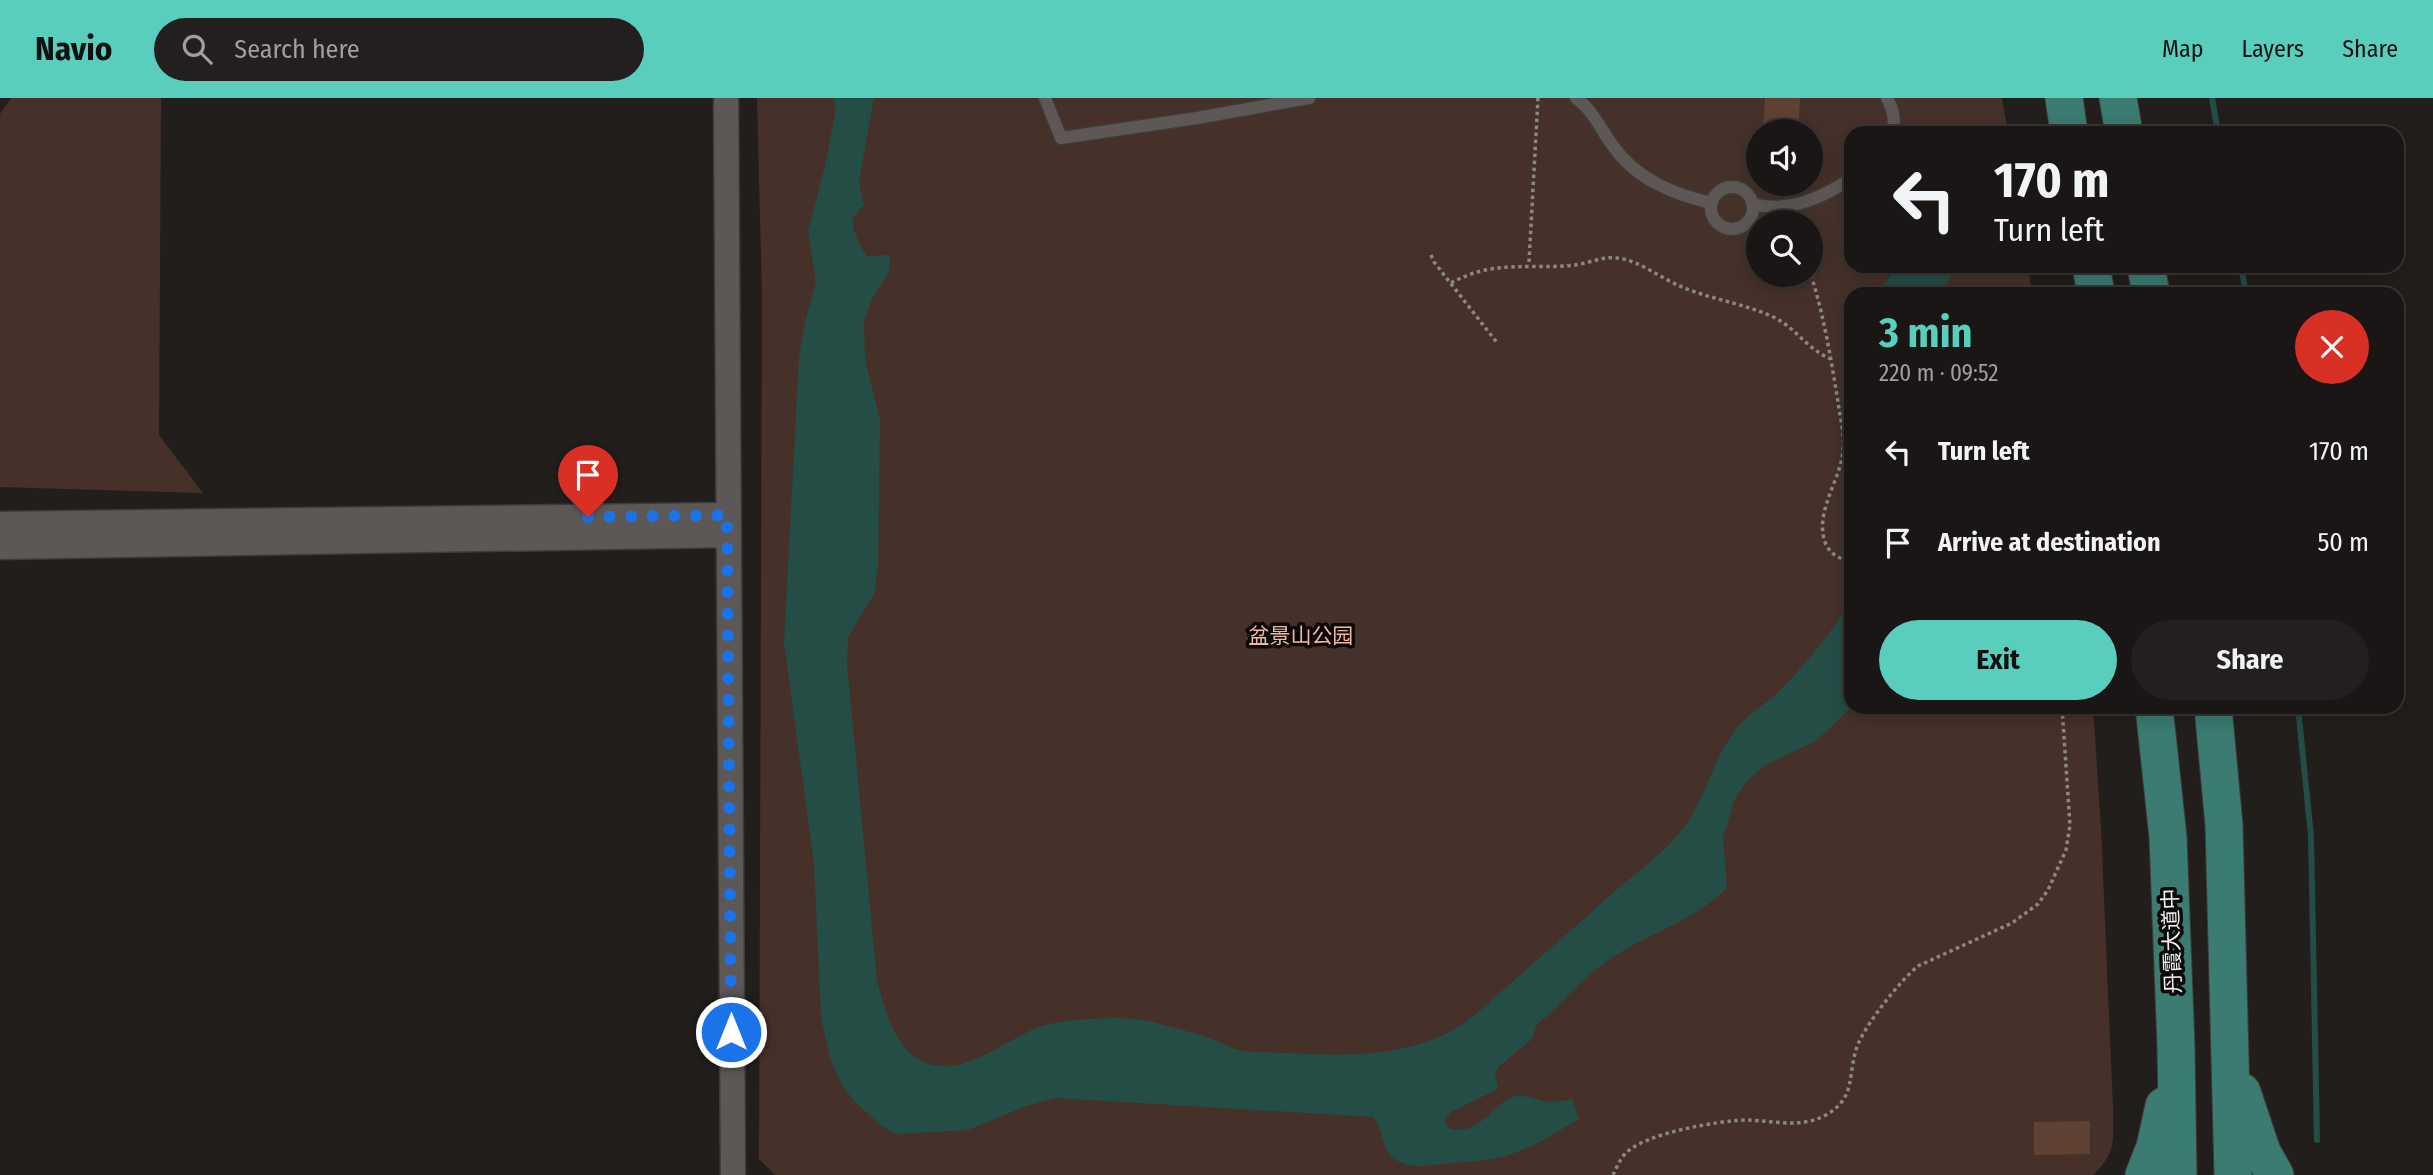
<!DOCTYPE html>
<html lang="en">
<head>
<meta charset="utf-8">
<style>
	:root { --surface:#1a1615; --page:#231f1e; --text:#f1f3f6; --muted:#9f9fa0; --line:#383534; --accent:#5acebd }
	body { margin:0; font-family:"Fira Sans Condensed","Noto Sans SC",sans-serif; background:var(--page); color:var(--text); height:100vh; display:flex; flex-direction:column; font-size:26px; white-space:nowrap }
	* { box-sizing:border-box; margin:0 }
	p { font-size:23px; color:var(--muted) }
	.icon { flex:none; width:38px; height:38px; fill:none; stroke:currentColor; stroke-width:2; stroke-linecap:round; stroke-linejoin:round }
	.map { position:relative; flex:1; overflow:hidden }
	.details { position:absolute; left:1844px; top:189px; width:560px; height:427px; display:flex; flex-direction:column; background:var(--surface); border-radius:21px; box-shadow:0 4px 18px #0003,0 0 0 2px var(--line) }
	.details>* { flex:none }
	.hud { position:absolute; left:1844px; top:28px; width:560px; height:147px; border-radius:21px; box-shadow:0 4px 18px #0003,0 0 0 2px var(--line); background:#1a1615; color:var(--text); overflow:hidden }
	.tools { position:absolute; left:1746px; top:21px; display:grid; gap:14px }
	.tools a { display:grid; place-items:center; width:77px; height:77px; border-radius:50%; background:var(--surface); box-shadow:0 4px 18px #0003,0 0 0 2px var(--line); font-size:35px }
	.pin { position:absolute; display:grid; place-items:center; width:60px; height:60px; color:#fff; margin:-72px -30px; border-radius:50% 50% 50% 0; rotate:-45deg; box-shadow:0 0 7px #0007 }
	.pin .icon { rotate:45deg }
	.me { position:absolute; width:77px; margin:-38px; rotate:0deg; stroke-linejoin:round; filter:drop-shadow(0 0 5px #0008) }
	.turn { display:flex; align-items:center; gap:24px; height:147px; padding:0 35px; font-size:32px }
	.turn .icon { width:91px; height:91px; stroke-width:2.5 }
	.turn b { display:block; font-size:49px; line-height:60px }
	.round { display:grid; place-items:center; flex:none; width:74px; height:74px; border-radius:37px; background:var(--page) }
	.headline { display:flex; align-items:center; justify-content:space-between; height:119px; padding:0 35px }
	h1 { font-size:42px; font-weight:700; line-height:52px; color:var(--accent) }
	.cta { display:flex; gap:14px; margin-top:auto; padding:14px 35px }
	.cta a { flex:1; height:80px; border-radius:42px; background:var(--accent); color:#111; font-size:28px; font-weight:700; line-height:80px; text-align:center }
	.cta a+a { background:var(--page); color:var(--text) }
	ul { padding:0; list-style:none }
	li { display:flex; align-items:center; gap:21px; height:91px; padding:0 35px }
	li div { flex:1 }
	li b { display:block; font-size:26px }
	li em { font-style:normal }
	header { display:flex; align-items:center; gap:42px; box-sizing:border-box; height:98px; padding:0 35px; background:var(--accent); color:#111 }
	header strong { font-size:33px }
	nav { display:flex; gap:38px; margin-inline-start:auto; font-size:24px }
	.search { width:490px; height:63px; background:var(--page); display:flex; align-items:center; gap:18px; box-sizing:border-box; padding:0 24px; border-radius:38px; color:var(--muted); font-size:26px }
	.map>svg:first-child { display:block }
	.green { fill:#453129; fill-rule:evenodd }
	.water { fill:#244d46 }
	.lines { fill:none; stroke-linecap:round; stroke-linejoin:round }
	.stream { stroke:#244d46; stroke-width:6 }
	.building { fill:#604235 }
	.service-casing { stroke:#3e3b3a; stroke-width:15 }
	.minor-casing { stroke:#3e3b3a; stroke-width:27 }
	.primary-casing { stroke:#3e3b3a; stroke-width:39 }
	.path { stroke:#8b8785; stroke-width:3.5; stroke-dasharray:3.5 3.5; stroke-linecap:butt }
	.service { stroke:#5d5856; stroke-width:12 }
	.minor { stroke:#5d5856; stroke-width:24 }
	.primary { stroke:#3b7b72; stroke-width:37 }
	.route { stroke:#1a73e8; stroke-width:12; stroke-dasharray:0 21.6 }
	.labels { text-anchor:middle; stroke-width:7; stroke-linejoin:round; paint-order:stroke }
	.park-label { font-size:21px; fill:#f2b79e; stroke:#0a0808 }
	.street-label { font-size:21px; fill:#f5f2f0; stroke:#0a0808 }
</style>
</head>
<body>
<header>
<strong>Navio</strong>
<div class="search"><svg class="icon" aria-label="search" viewBox="0 0 24 24"><circle cx="10" cy="10" r="6"/><path d="M15 15l6 6"/></svg>Search here</div>
<nav><a>Map</a><a>Layers</a><a>Share</a></nav>
</header>
<div class="map">
<svg width="2433" height="1077" viewBox="0 0 2433 1077">
	<rect width="100%" height="100%" fill="#221e1c"/>
	<path class="green" d="M11 0H161L159 337 203 395 0 389V16Z
		M757 0H2002L2008 35H1852V168H2028L2032 196H1852V609H2093L2101 729 2113 1011C2113 1042 2117 1055 2093 1077H775L759 1061 762 199ZM1759 33H1811V86H1759ZM1759 124H1811V177H1759Z"/>
	<path class="water" d="M834 0H874L859 83 864 107C860 112 855 116 853 121 851 131 861 150 867 158L890 157 889 174 872 201 864 222 865 261 880 321 878 469 874 496 848 539 847 566 877 882C886 916 897 963 939 968 971 972 1008 941 1037 930 1055 922 1097 920 1118 920 1149 920 1179 931 1209 940 1221 944 1232 951 1244 953 1258 955 1274 954 1288 955 1338 958 1390 959 1437 940 1466 928 1488 905 1512 884 1546 854 1581 824 1615 793 1638 773 1666 754 1684 729 1706 699 1713 660 1737 630 1747 617 1763 608 1775 597 1798 575 1846 522 1851 492L1852 609 1816 643 1767 666 1749 681 1736 698 1723 739 1727 790C1692 825 1644 836 1604 865 1583 880 1564 902 1545 920L1538 925 1531 942 1498 969 1495 976 1498 991 1451 1014 1445 1022 1447 1029C1477 1042 1492 1006 1513 999 1525 995 1538 1004 1551 1004 1558 1004 1565 1002 1572 1001L1579 1021C1555 1035 1529 1052 1502 1059 1484 1063 1465 1064 1448 1065 1433 1067 1414 1071 1400 1064 1380 1055 1385 1033 1373 1019L1056 1000 1026 1008 968 1032 896 1036 883 1029 855 1004 844 990 831 963 821 920 814 766 784 545 799 259 805 224 816 185 808 133 825 68 835 16Z
		M1899 168H1958L1940 196H1882V188Z"/>
	<g class="lines">
		<path class="stream" d="M2212 0 2218 35
			M2241 168 2246 196
			M2298 609 2311 738 2317 1042"/>
	</g>
	<path class="building" d="M1765 0H1800L1798 33H1763Z
		M2090 1023V1056L2034 1057V1024Z"/>
	<g class="lines">
		<defs>
			<path id="service" d="M1045 0 1061 40 1197 20 1309 0
				M1576 0C1593 12 1601 32 1613 48 1636 81 1673 96 1711 105
				M1887 0C1893 12 1896 21 1892 35
				M1711 110a21 21 0 1 1 42 0a21 21 0 1 1-42 0Z
				M1752 106C1789 115 1822 100 1852 80"/>
			<path id="minor" d="M726 0 733 1077
				M0 426 727 417
				M0 449 728 437"/>
			<path id="primary" d="M2064 0 2069 35
				M2118 0 2124 35
				M2091 168 2096 196
				M2146 168 2151 196
				M2154 609 2168 739 2176 949 2178 1077
				M2213 609 2224 727 2233 1077
				M2242 994 2262 1054 2275 1077
				M2144 1077 2155 1049 2164 1008"/>
		</defs>
		<use href="#service" class="service-casing"/>
		<use href="#minor" class="minor-casing"/>
		<use href="#primary" class="primary-casing"/>
		<path class="path" d="M1431 157 1434 164 1498 246
			M1529 164 1538 0
			M1811 177C1824 218 1831 261 1838 304 1840 320 1845 337 1843 352 1841 380 1819 407 1823 436 1825 452 1836 462 1852 462
			M1451 185C1494 161 1529 172 1575 167 1589 165 1604 158 1617 160 1639 162 1660 180 1680 188 1709 201 1742 205 1771 218 1795 228 1805 250 1831 261
			M1613 1077C1617 1069 1620 1060 1627 1054 1647 1035 1717 1023 1745 1022 1771 1022 1798 1031 1824 1018 1859 1000 1846 973 1859 944 1869 922 1900 883 1918 868L2012 825 2038 806 2048 792 2066 752 2070 727 2062 609"/>
		<use href="#service" class="service"/>
		<use href="#minor" class="minor"/>
		<use href="#primary" class="primary"/>
	</g>
	<g class="lines">
		<path class="route" d="M588 419 727 417 731 934"/>
	</g>
	<g class="labels">
		<g class="park-label">
			<text x="1301" y="545">盆景山公园</text>
		</g>
		<g class="street-label">
			<text transform="translate(2172 843) rotate(-92)" y="7">丹霞大道中</text>
		</g>
	</g>
</svg>
<div class="tools">
<a><svg class="icon" aria-label="sound" viewBox="0 0 24 24"><path d="M4 9h4l5-4v14l-5-4H4zM17 9q2 3 0 6"/></svg></a>
<a><svg class="icon" aria-label="search" viewBox="0 0 24 24"><circle cx="10" cy="10" r="6"/><path d="M15 15l6 6"/></svg></a>
</div>
<div class="pin" style="left:588px;top:419px;background:#d93025"><svg class="icon" aria-label="arrive" viewBox="0 0 24 24"><path d="M6 21V4h12l-3 4 3 4H6"/></svg></div>
<svg class="me" style="left:731px;top:934px" viewBox="-20 -20 40 40"><circle r="17" fill="#1a73e8" stroke="#fff" stroke-width="3"/><path d="M0-11L8 9 0 5-8 9z" fill="#fff"/></svg>
<div class="hud">
<div class="turn"><svg class="icon" aria-label="left" viewBox="0 0 24 24"><path d="M17 20v-9H6M10 6l-5 5 5 5"/></svg><div><b>170 m</b>Turn left</div></div>
</div>
<section class="details">
<div class="headline"><div><h1>3 min</h1><p>220 m · 09:52</p></div><a class="round" style="background:#d93025;color:#fff"><svg class="icon" aria-label="close" viewBox="0 0 24 24"><path d="M6 6l12 12M18 6L6 18"/></svg></a></div>
<ul>
<li><svg class="icon" aria-label="left" viewBox="0 0 24 24"><path d="M17 20v-9H6M10 6l-5 5 5 5"/></svg><div><b>Turn left</b></div><em>170 m</em></li>
<li><svg class="icon" aria-label="arrive" viewBox="0 0 24 24"><path d="M6 21V4h12l-3 4 3 4H6"/></svg><div><b>Arrive at destination</b></div><em>50 m</em></li>
</ul>
<div class="cta"><a>Exit</a><a>Share</a></div>
</section>
</div>
</body>
</html>
